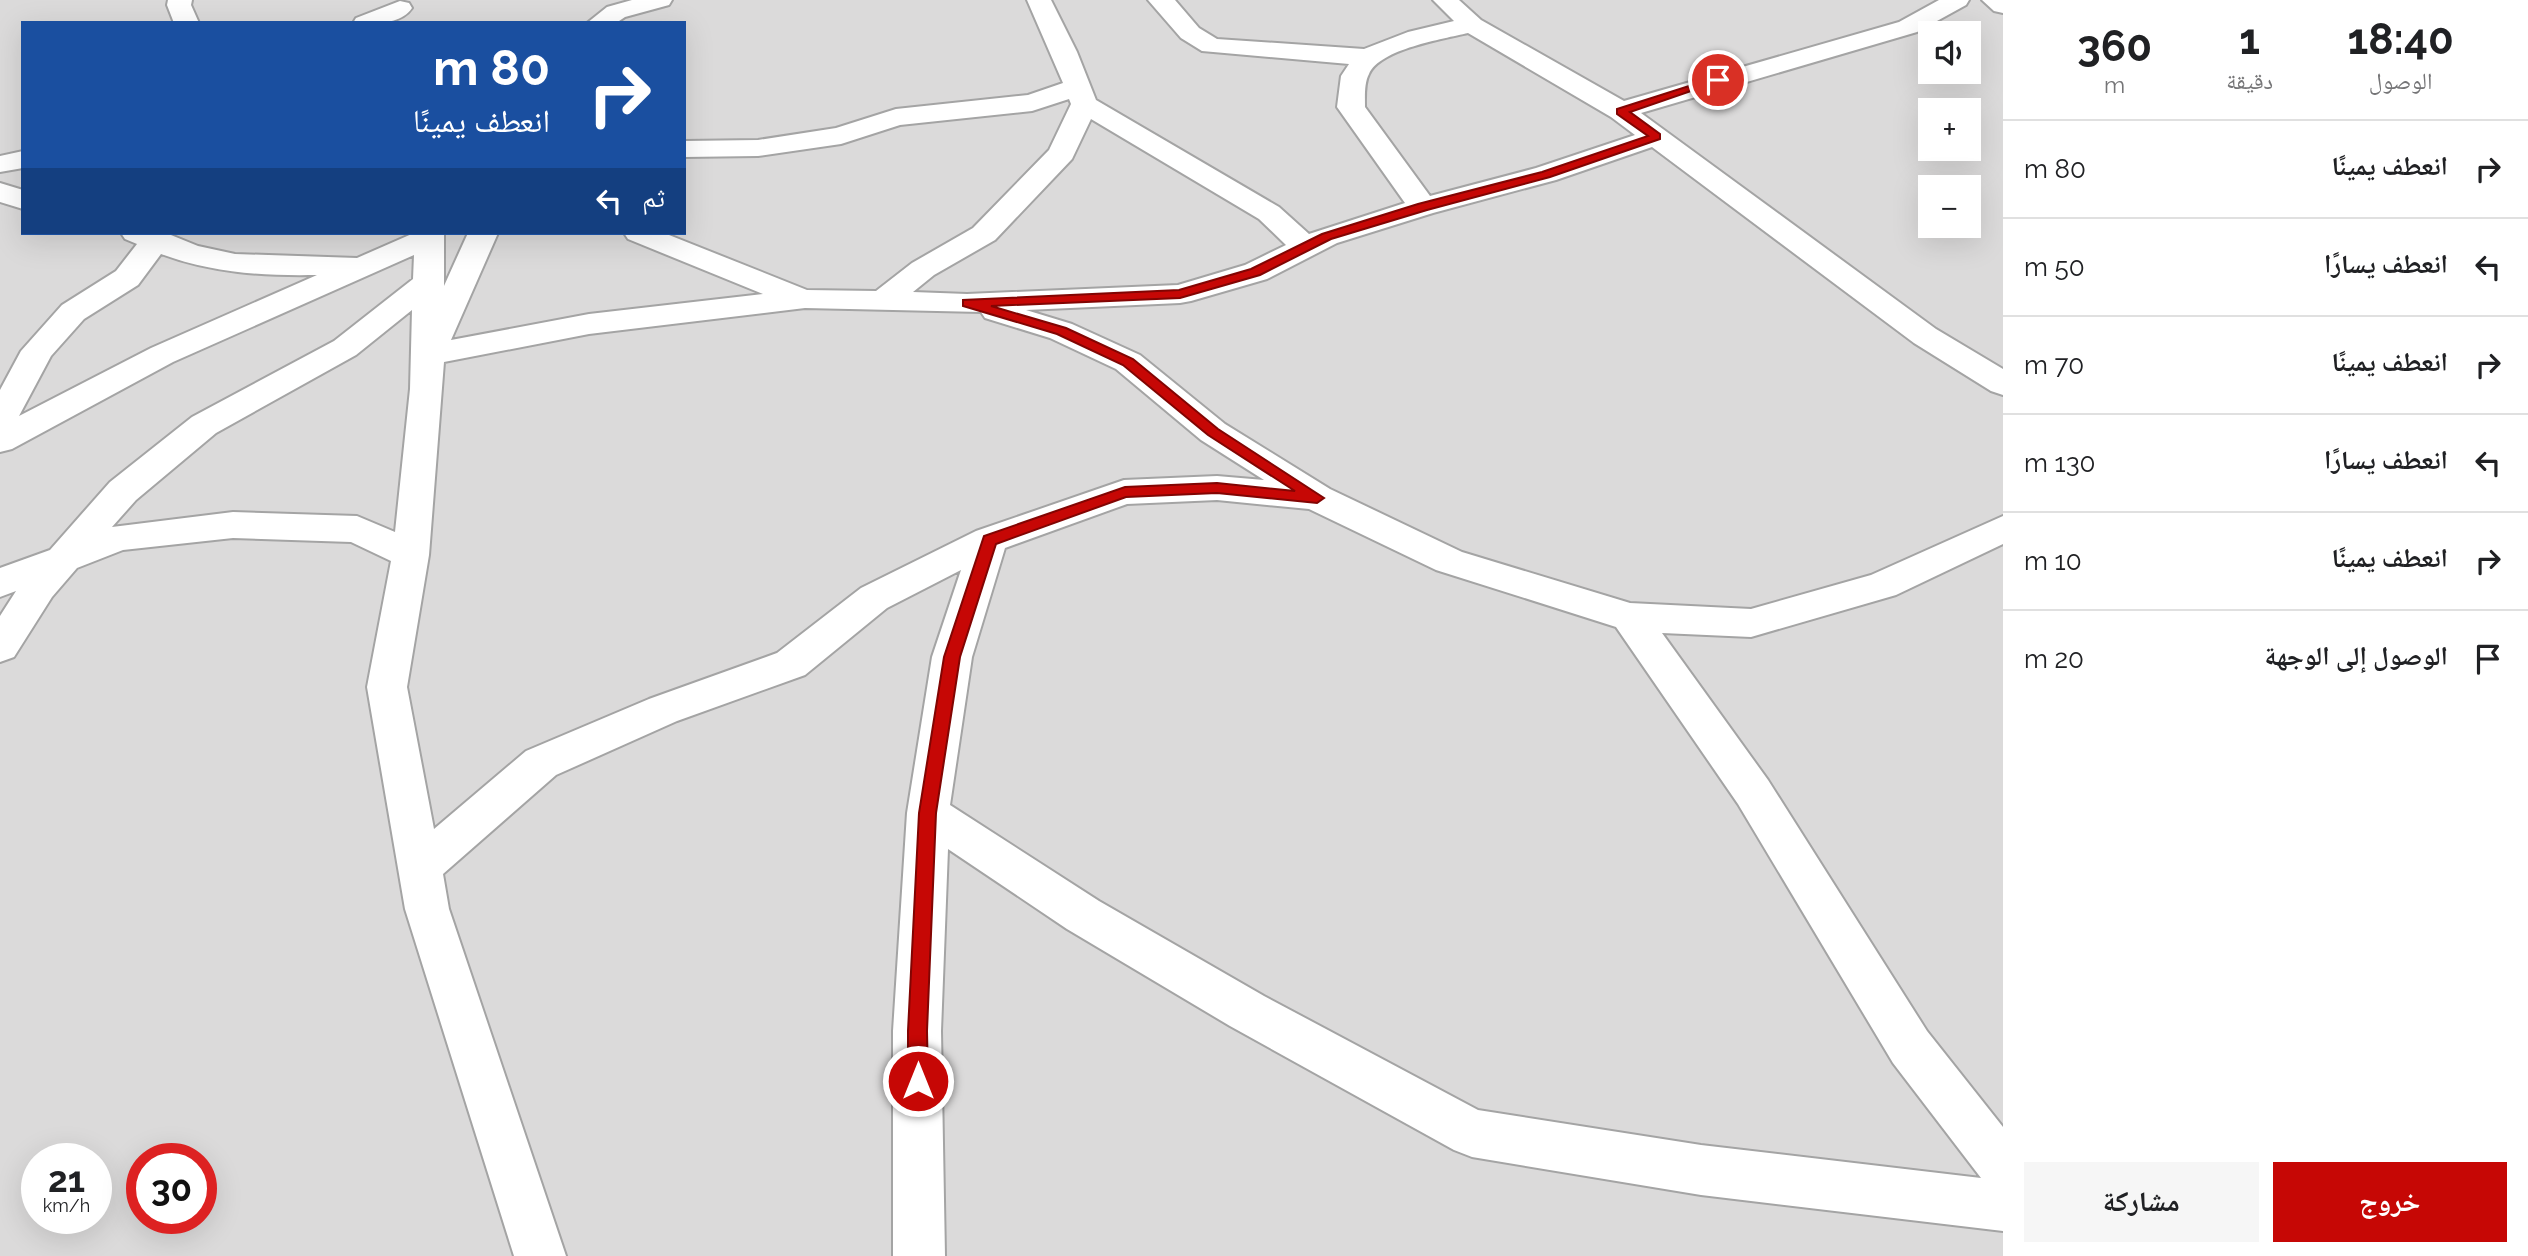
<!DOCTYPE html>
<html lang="ar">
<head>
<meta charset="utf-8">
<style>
	:root { --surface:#fff; --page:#f6f6f6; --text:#202124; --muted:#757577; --line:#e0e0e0; --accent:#c60705 }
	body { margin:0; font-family:Raleway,"Noto Naskh Arabic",sans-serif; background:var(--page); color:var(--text); direction:rtl; height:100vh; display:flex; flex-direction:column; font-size:26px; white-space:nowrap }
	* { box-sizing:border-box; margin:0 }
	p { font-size:23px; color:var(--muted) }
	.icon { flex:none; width:38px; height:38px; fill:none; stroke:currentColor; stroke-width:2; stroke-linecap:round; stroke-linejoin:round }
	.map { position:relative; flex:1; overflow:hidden; direction:ltr }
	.side { display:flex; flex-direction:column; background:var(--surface); width:525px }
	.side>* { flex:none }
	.guide { position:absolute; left:21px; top:21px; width:665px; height:214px; border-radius:0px; box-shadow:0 7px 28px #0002; direction:rtl; background:#1a4fa0; color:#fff; overflow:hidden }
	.fabs { position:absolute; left:1918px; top:21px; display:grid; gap:14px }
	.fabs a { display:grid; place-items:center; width:63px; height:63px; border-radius:0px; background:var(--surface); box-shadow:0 7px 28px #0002; font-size:35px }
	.speed { position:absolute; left:21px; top:1143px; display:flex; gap:14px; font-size:35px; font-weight:700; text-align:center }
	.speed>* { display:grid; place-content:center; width:91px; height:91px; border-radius:50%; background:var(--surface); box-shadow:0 7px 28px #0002; line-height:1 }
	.speed small { font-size:18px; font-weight:400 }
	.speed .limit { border:10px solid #d22; background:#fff; color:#111 }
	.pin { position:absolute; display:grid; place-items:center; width:60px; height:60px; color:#fff; margin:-30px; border:4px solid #fff; border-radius:50%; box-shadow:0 2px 7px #0007 }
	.me { position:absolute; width:77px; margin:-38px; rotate:0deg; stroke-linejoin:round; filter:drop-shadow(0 0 5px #0008) }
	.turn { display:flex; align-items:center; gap:24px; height:147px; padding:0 21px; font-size:32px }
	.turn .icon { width:91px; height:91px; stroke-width:2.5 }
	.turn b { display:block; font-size:49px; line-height:60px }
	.then { display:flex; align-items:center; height:66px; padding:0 21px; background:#0003; gap:14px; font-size:26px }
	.eta { display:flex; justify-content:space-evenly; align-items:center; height:119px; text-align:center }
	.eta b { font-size:42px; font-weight:700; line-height:49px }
	.button { display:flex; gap:14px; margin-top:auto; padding:14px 21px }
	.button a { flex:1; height:80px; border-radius:0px; background:var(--accent); color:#fff; font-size:28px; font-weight:700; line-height:80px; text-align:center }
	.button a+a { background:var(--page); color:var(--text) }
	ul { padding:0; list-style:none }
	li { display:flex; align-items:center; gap:21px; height:98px; padding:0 21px; border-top:2px solid var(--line) }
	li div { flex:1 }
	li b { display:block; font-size:26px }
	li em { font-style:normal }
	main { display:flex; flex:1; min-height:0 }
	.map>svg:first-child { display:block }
	.residential { fill:#dbdada; fill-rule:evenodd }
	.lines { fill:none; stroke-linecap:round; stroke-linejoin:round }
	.minor-casing { stroke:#a4a4a4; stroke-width:4 }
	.minor { fill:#fff; fill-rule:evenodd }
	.route { fill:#c60705; stroke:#810503; stroke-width:2 }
</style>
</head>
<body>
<main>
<section class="side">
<div class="eta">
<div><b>18:40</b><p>الوصول</p></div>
<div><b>1</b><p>دقيقة</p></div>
<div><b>360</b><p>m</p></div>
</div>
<ul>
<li><svg class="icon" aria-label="right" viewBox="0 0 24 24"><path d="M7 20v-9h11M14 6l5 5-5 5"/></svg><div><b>انعطف يمينًا</b></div><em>80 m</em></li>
<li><svg class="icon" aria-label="left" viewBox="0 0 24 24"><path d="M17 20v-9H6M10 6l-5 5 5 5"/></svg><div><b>انعطف يسارًا</b></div><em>50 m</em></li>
<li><svg class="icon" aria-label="right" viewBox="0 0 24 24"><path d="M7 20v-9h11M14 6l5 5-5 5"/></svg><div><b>انعطف يمينًا</b></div><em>70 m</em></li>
<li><svg class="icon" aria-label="left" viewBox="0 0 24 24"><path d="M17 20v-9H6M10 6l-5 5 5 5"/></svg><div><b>انعطف يسارًا</b></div><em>130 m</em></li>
<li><svg class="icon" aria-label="right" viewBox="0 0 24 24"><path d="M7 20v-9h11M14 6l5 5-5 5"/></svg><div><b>انعطف يمينًا</b></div><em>10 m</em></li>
<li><svg class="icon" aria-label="arrive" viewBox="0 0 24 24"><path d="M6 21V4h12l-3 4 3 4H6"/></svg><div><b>الوصول إلى الوجهة</b></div><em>20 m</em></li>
</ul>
<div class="button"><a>خروج</a><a>مشاركة</a></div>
</section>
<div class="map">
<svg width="2003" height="1256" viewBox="0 0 2003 1256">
	<rect width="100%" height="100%" fill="#eeebe4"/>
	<path class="residential" d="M0 0H2003V1256H0ZM23 23H684V233H23ZM1930 33H1969V72H1930ZM1930 110H1969V149H1930ZM1930 187H1969V226H1930ZM37 1158H96V1218H37ZM142 1158H201V1218H142Z"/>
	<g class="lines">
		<defs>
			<path id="minor" d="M168 0H192L191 5 199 23H174L167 5Z
				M632 0H672L669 5 625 17 616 23H587L607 7Z
				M1027 0H1051L1077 52 1096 100 1279 207 1309 234 1405 203 1337 107 1341 76 1349 64 1202 51 1181 38 1148 0H1175L1199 28 1217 39 1364 49 1408 32 1454 21 1433 0H1459L1481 20 1624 101 1899 22 1939 0H1969L1966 5 1917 32 1641 113 1936 329 2003 369V395L1991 391 1914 343 1652 147 1556 180 1433 213 1337 243 1267 279 1191 301 1180 303 1026 310 1072 324 1140 355 1225 424 1330 489 1462 552 1630 603 1751 609 1871 575 2003 516V544L1896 595 1751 637 1662 633 1768 780 1927 1031 2003 1127V1231L1701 1195 1472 1157 1454 1150 1230 1026 1067 929 948 849 941 1031 945 1256H893V1031L907 813 932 657 961 570 887 608 805 675 677 721 556 775 443 874 449 909 566 1256H514L405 909 367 687 391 561 351 542 233 538 123 550 77 568 52 597 14 657 0 662V616L16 591 0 597V568L50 550 110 482 192 417 334 341 413 279 414 255 173 362 12 449 0 452V390L21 351 62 305 116 271 137 244 125 239 121 233H166L198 246 235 254 357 258 414 233H444V286L468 233H498L451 340 589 314 763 294 628 239 624 233H664L807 290 876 291 912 263 973 228 1049 150 1071 104 1069 99 1032 111 900 125 841 144 758 156 684 157V141L758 140 836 128 896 109 1028 95 1063 83ZM1468 33 1611 117 1635 135 1536 168 1430 196 1365 107C1365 97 1364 83 1369 74 1380 49 1443 39 1468 33ZM1091 119 1259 219 1286 245 1245 265 1178 285 967 294 913 292 934 275 995 240 1072 159ZM161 254C212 273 263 276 317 275L151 348 19 416 51 356 84 319 138 285ZM805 308 981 312 985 318 1050 338 1116 369 1201 440 1264 480 1217 476 1124 480 976 531 861 588 777 653 649 699 526 751 434 829 407 687 429 555 444 362 589 334ZM412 310 410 389 395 532 357 516 233 512 112 527 136 500 216 433 356 355ZM1217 500 1309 509 1436 570 1616 627 1738 804 1893 1063 1981 1178 1701 1145 1478 1110 1264 996 1099 901 950 805 972 657 1005 548 1127 504Z
				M1982 0H2003V13L1994 11Z
				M400 1 409 3 412 8C400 26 372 23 353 23L356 18Z
				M23 151V168L0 172V156Z
				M0 183 23 190V209L0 202Z"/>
		</defs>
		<use href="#minor" class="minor-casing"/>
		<use href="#minor" class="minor"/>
	</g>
	<path class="route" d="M1714 78 1723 80 1630 112 1660 134V139L1550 177 1427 210 1331 239 1260 275 1180 298 991 306 1066 328 1133 359 1218 429 1324 498 1317 503 1217 493 1126 497 996 544 960 657 936 813 927 1031 928 1081 925 1087 918 1090 911 1087 908 1081V1031L919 813 944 657 984 536 1125 487 1217 483 1295 491 1208 435 1123 365 1057 334 963 306V300L1179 290 1251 269 1322 234 1418 204 1542 172 1648 136 1617 114V109Z"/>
</svg>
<div class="fabs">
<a><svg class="icon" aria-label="sound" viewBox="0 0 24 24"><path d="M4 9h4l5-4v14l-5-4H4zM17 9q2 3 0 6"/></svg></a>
<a>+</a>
<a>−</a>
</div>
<div class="speed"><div>21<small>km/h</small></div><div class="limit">30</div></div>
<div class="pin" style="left:1718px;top:80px;background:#d93025"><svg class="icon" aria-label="arrive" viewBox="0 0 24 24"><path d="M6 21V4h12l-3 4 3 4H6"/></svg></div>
<svg class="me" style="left:918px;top:1081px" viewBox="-20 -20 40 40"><circle r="17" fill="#c60705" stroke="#fff" stroke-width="3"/><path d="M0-11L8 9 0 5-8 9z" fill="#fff"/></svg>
<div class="guide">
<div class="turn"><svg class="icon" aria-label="right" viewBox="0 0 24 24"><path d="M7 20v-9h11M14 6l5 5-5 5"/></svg><div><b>80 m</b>انعطف يمينًا</div></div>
<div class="then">ثم<svg class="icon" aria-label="left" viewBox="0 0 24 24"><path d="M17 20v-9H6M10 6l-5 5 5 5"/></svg></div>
</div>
</div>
</main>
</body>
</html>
